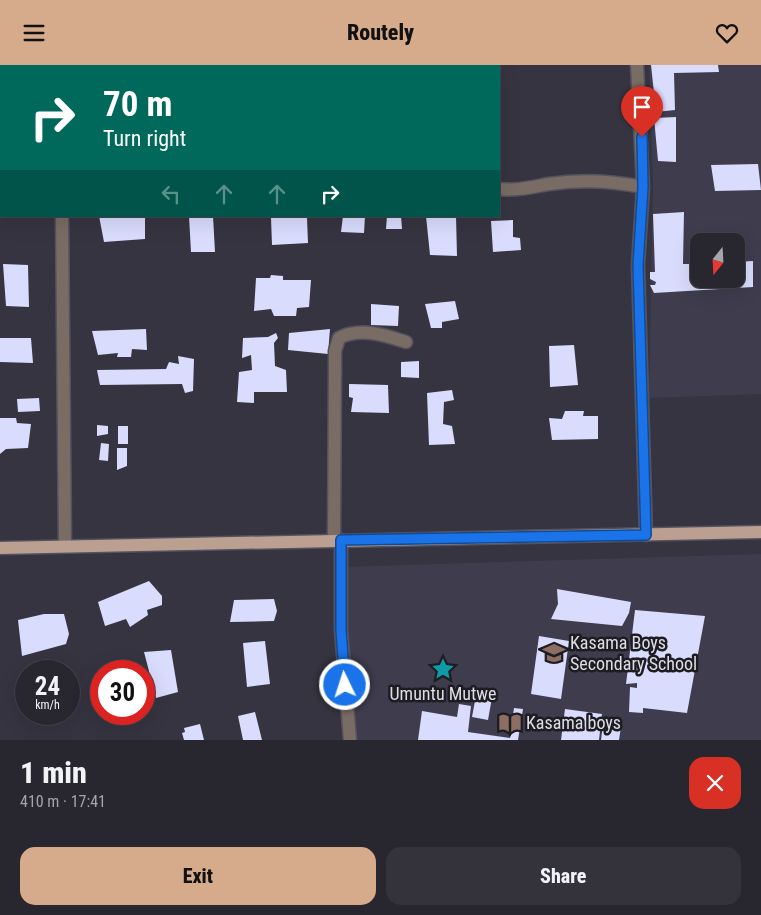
<!DOCTYPE html>
<html lang="en">
<head>
<meta charset="utf-8">
<style>
	:root { --surface:#282730; --page:#34333c; --text:#f1f3f6; --muted:#a5a5ab; --line:#44444c; --accent:#d6ab8b }
	body { margin:0; font-family:"Roboto Condensed",sans-serif; background:var(--page); color:var(--text); height:100vh; display:flex; flex-direction:column; font-size:19px; white-space:nowrap }
	* { box-sizing:border-box; margin:0 }
	p { font-size:16px; color:var(--muted) }
	.icon { flex:none; width:28px; height:28px; fill:none; stroke:currentColor; stroke-width:2; stroke-linecap:round; stroke-linejoin:round }
	.map { position:relative; height:675px; overflow:hidden }
	.sheet { display:flex; flex-direction:column; background:var(--surface); flex:1 }
	.sheet>* { flex:none }
	.hud { position:absolute; left:0px; top:0px; width:500px; height:152px; box-shadow:0 5px 20px #0002,0 0 0 1px var(--line); background:#00695c; color:#fff; overflow:hidden }
	.needle { width:32px; rotate:198deg }
	.controls { position:absolute; left:690px; top:168px; display:grid; gap:10px }
	.controls a { display:grid; place-items:center; width:55px; height:55px; border-radius:10px; background:var(--surface); box-shadow:0 5px 20px #0002,0 0 0 1px var(--line); font-size:25px }
	.speed { position:absolute; left:15px; top:595px; display:flex; gap:10px; font-size:25px; font-weight:700; text-align:center }
	.speed>* { display:grid; place-content:center; width:65px; height:65px; border-radius:50%; background:var(--surface); box-shadow:0 5px 20px #0002,0 0 0 1px var(--line); line-height:1 }
	.speed small { font-size:12px; font-weight:400 }
	.speed .limit { border:8px solid #d22; background:#fff; color:#111 }
	.pin { position:absolute; display:grid; place-items:center; width:42px; height:42px; color:#fff; margin:-51px -21px; border-radius:50% 50% 50% 0; rotate:-45deg; box-shadow:0 0 5px #0007 }
	.pin .icon { rotate:45deg }
	.me { position:absolute; width:55px; margin:-28px; rotate:356deg; stroke-linejoin:round; filter:drop-shadow(0 0 4px #0008) }
	.turn { display:flex; align-items:center; gap:18px; height:105px; padding:0 20px; font-size:22px }
	.turn .icon { width:65px; height:65px; stroke-width:2.5 }
	.turn b { display:block; font-size:35px; line-height:42px }
	.lanes { display:flex; align-items:center; height:48px; padding:0 20px; background:#0003; justify-content:center; gap:25px; direction:ltr }
	.lanes .off { opacity:.35 }
	.round { display:grid; place-items:center; flex:none; width:52px; height:52px; border-radius:15px; background:var(--page) }
	.summary { display:flex; align-items:center; justify-content:space-between; height:85px; padding:0 20px }
	h1 { font-size:30px; font-weight:800; line-height:38px }
	.cta { display:flex; gap:10px; margin-top:auto; padding:10px 20px }
	.cta a { flex:1; height:58px; border-radius:15px; background:var(--accent); color:#111; font-size:20px; font-weight:800; line-height:58px; text-align:center }
	.cta a+a { background:var(--page); color:var(--text) }
	header { display:flex; justify-content:space-between; align-items:center; height:65px; padding:0 20px; background:var(--accent); color:#111; font-size:22px; font-weight:800 }
	.map>svg:first-child { display:block }
	.built { fill:#3f3c4e; fill-rule:evenodd }
	.building { fill:#dadcfd }
	.lines { fill:none; stroke-linecap:round; stroke-linejoin:round }
	.minor-casing { stroke:#54525e; stroke-width:15 }
	.major-casing { stroke:#54525e; stroke-width:15 }
	.minor { stroke:#796c64; stroke-width:12 }
	.major { stroke:#bba092; stroke-width:12 }
	.route-casing { stroke:#114b97; stroke-width:12 }
	.route { stroke:#1a73e8; stroke-width:9 }
	.labels { text-anchor:middle; stroke-width:5; stroke-linejoin:round; paint-order:stroke }
	.poi-label { font-size:18px; fill:#dedde5; stroke:#1d1c22; text-anchor:start }
</style>
</head>
<body>
<header><svg class="icon" aria-label="menu" viewBox="0 0 24 24"><path d="M4 6h16M4 12h16M4 18h16"/></svg>Routely<svg class="icon" aria-label="heart" viewBox="0 0 24 24"><path d="M12 20l-8-8c-3-5 5-10 8-4 3-6 11-1 8 4z"/></svg></header>
<div class="map">
<svg width="761" height="675" viewBox="0 0 761 675">
	<rect width="100%" height="100%" fill="#363440"/>
	<path class="built" d="M649 0H761V329L649 333 653 117ZM699 176H736V214H699Z
		M761 489V675H353L341 502Z"/>
	<path class="building" d="M651 0H718L719 7 674 8 675 45 656 47Z
		M676 52V97L658 96 654 53Z
		M758 99 761 125 715 126 711 100Z
		M684 147 683 199H699V214H736V197L753 196V222L654 228 650 220H655L656 217 650 214V207H655L653 149Z
		M99 151H145V174L104 177Z
		M189 151H213L215 187H191Z
		M282 151 307 153 308 178 272 180 271 153Z
		M343 151H365L364 168 341 167Z
		M387 151H401L402 164H386Z
		M426 151H456L457 191 430 190Z
		M513 155V172L520 173 521 185 493 187 491 156Z
		M3 199 28 200 29 242 6 241Z
		M271 210 283 211V215H311L309 242 297 243 296 251H274L271 244 254 246 256 213H270Z
		M455 236 459 254 442 257V263H431L425 239Z
		M371 239 399 241 398 261 371 260Z
		M146 264 147 285 132 284 131 292H117L118 288 98 290 92 266Z
		M330 264 328 289 288 285 289 268Z
		M276 268 278 273 274 278 275 301 286 305 287 327H254V338L237 337 239 307 252 305 251 290 242 293 243 273 268 272Z
		M0 273H31L33 298 0 297Z
		M574 280 578 320 550 322 549 281Z
		M178 291 194 294 193 326 185 328 182 319 100 320 97 305 166 304 169 297 179 299Z
		M419 296V313L401 312V297Z
		M349 319 388 320 389 348 351 347 353 333 349 332Z
		M452 325 454 335 444 337 443 359 452 361 455 379 429 380 427 328Z
		M39 333 40 346 18 347 17 334Z
		M565 346H584L583 351H598V374L552 375 549 353 562 354Z
		M0 353H16L17 358 31 359 28 383 6 384 0 389Z
		M97 360 108 361V369L97 371Z
		M118 361H128V379H118Z
		M101 378 109 379 108 396 99 395Z
		M117 383H127V401L117 405Z
		M149 516 162 531V540L147 545 148 550 130 562 126 554 105 561 98 537Z
		M557 524 631 537 629 548 622 561 551 554 558 539Z
		M274 534 277 546 274 556 230 557 234 535Z
		M635 545 705 551 687 648 643 643V648L629 647 630 622 637 623V618L626 619Z
		M44 549H64L69 569 66 579 22 591 18 555Z
		M539 571 569 576 561 634 531 629Z
		M265 576 270 619 247 622 243 578Z
		M171 585 178 627 156 633 144 587Z
		M477 625 493 627 488 655 472 652Z
		M459 639 471 641 468 667 510 673 514 643 523 644 518 675H418L422 646 457 652Z
		M565 644 602 649 599 675H561Z
		M255 647 262 675H243L238 651Z
		M604 652 622 655 619 675H601Z
		M200 659 204 675H184L182 668 185 667 184 663Z"/>
	<g class="lines">
		<defs>
			<path id="minor" d="M85 0V1
				M420 0V1
				M637 0 643 122 638 200 646 470
				M0 109H1
				M499 124C516 126 532 122 549 119 581 114 612 116 643 122
				M62 151 65 481
				M341 475V565L350 675
				M334 476 335 298V286L339 273C360 262 385 270 406 277"/>
			<path id="major" d="M0 483 761 467"/>
		</defs>
		<use href="#minor" class="minor-casing"/>
		<use href="#major" class="major-casing"/>
		<use href="#minor" class="minor"/>
		<use href="#major" class="major"/>
	</g>
	<g class="lines">
		<defs>
			<path id="route" d="M345 620 341 565V475L646 470 638 200 643 122 642 72"/>
		</defs>
		<use href="#route" class="route-casing"/>
		<use href="#route" class="route"/>
	</g>
	<defs>
		<symbol id="school-bare" viewBox="-9 -9 18 18"><path d="M0-5L7-2L0 1L-7-2ZM-4 1L0 2.5L4 1V4Q0 6-4 4Z" fill="#8d6e63" stroke="#1d1c22" stroke-width="2.5" paint-order="stroke"/></symbol>
		<symbol id="sight-bare" viewBox="-9 -9 18 18"><path d="M0-6L1.8-2.2L6-1.7L2.9 1.2L3.7 5.4L0 3.3L-3.7 5.4L-2.9 1.2L-6-1.7L-1.8-2.2Z" fill="#0f9aa8" stroke="#1d1c22" stroke-width="2.5" paint-order="stroke"/></symbol>
		<symbol id="library-bare" viewBox="-9 -9 18 18"><path d="M-6-4Q-3-5.5-.7-3.5V5Q-3 3-6 4ZM6-4Q3-5.5 .7-3.5V5Q3 3 6 4Z" fill="#8d6e63" stroke="#1d1c22" stroke-width="2.5" paint-order="stroke"/></symbol>
	</defs>
	<g fill-rule="evenodd">
		<use href="#school-bare" x="538" y="572" width="32" height="32"/>
		<use href="#sight-bare" x="427" y="588" width="32" height="32"/>
		<use href="#library-bare" x="494" y="642" width="32" height="32"/>
	</g>
	<g class="labels">
		<g class="poi-label">
			<text x="570" y="584">Kasama Boys<tspan x="570" dy="21">Secondary School</tspan></text>
			<text x="443" y="635" text-anchor="middle">Umuntu Mutwe</text>
			<text x="526" y="664">Kasama boys</text>
		</g>
	</g>
</svg>
<div class="controls">
<a><svg class="needle" viewBox="-14 -14 28 28"><path d="M0-13l5 13h-10z" fill="#e53935"/><path d="M0 13l5-13h-10z" fill="#a5a5ab"/></svg></a>
</div>
<div class="speed"><div>24<small>km/h</small></div><div class="limit">30</div></div>
<div class="pin" style="left:642px;top:72px;background:#d93025"><svg class="icon" aria-label="arrive" viewBox="0 0 24 24"><path d="M6 21V4h12l-3 4 3 4H6"/></svg></div>
<svg class="me" style="left:345px;top:620px" viewBox="-20 -20 40 40"><circle r="17" fill="#1a73e8" stroke="#fff" stroke-width="3"/><path d="M0-11L8 9 0 5-8 9z" fill="#fff"/></svg>
<div class="hud">
<div class="turn"><svg class="icon" aria-label="right" viewBox="0 0 24 24"><path d="M7 20v-9h11M14 6l5 5-5 5"/></svg><div><b>70 m</b>Turn right</div></div>
<div class="lanes"><svg class="icon off" aria-label="left" viewBox="0 0 24 24"><path d="M17 20v-9H6M10 6l-5 5 5 5"/></svg><svg class="icon off" aria-label="ahead" viewBox="0 0 24 24"><path d="M12 20V5M6 11l6-6 6 6"/></svg><svg class="icon off" aria-label="ahead" viewBox="0 0 24 24"><path d="M12 20V5M6 11l6-6 6 6"/></svg><svg class="icon" aria-label="right" viewBox="0 0 24 24"><path d="M7 20v-9h11M14 6l5 5-5 5"/></svg></div>
</div>
</div>
<section class="sheet">
<div class="summary"><div><h1>1 min</h1><p>410 m · 17:41</p></div><a class="round" style="background:#d93025;color:#fff"><svg class="icon" aria-label="close" viewBox="0 0 24 24"><path d="M6 6l12 12M18 6L6 18"/></svg></a></div>
<div class="cta"><a>Exit</a><a>Share</a></div>
</section>
</body>
</html>
